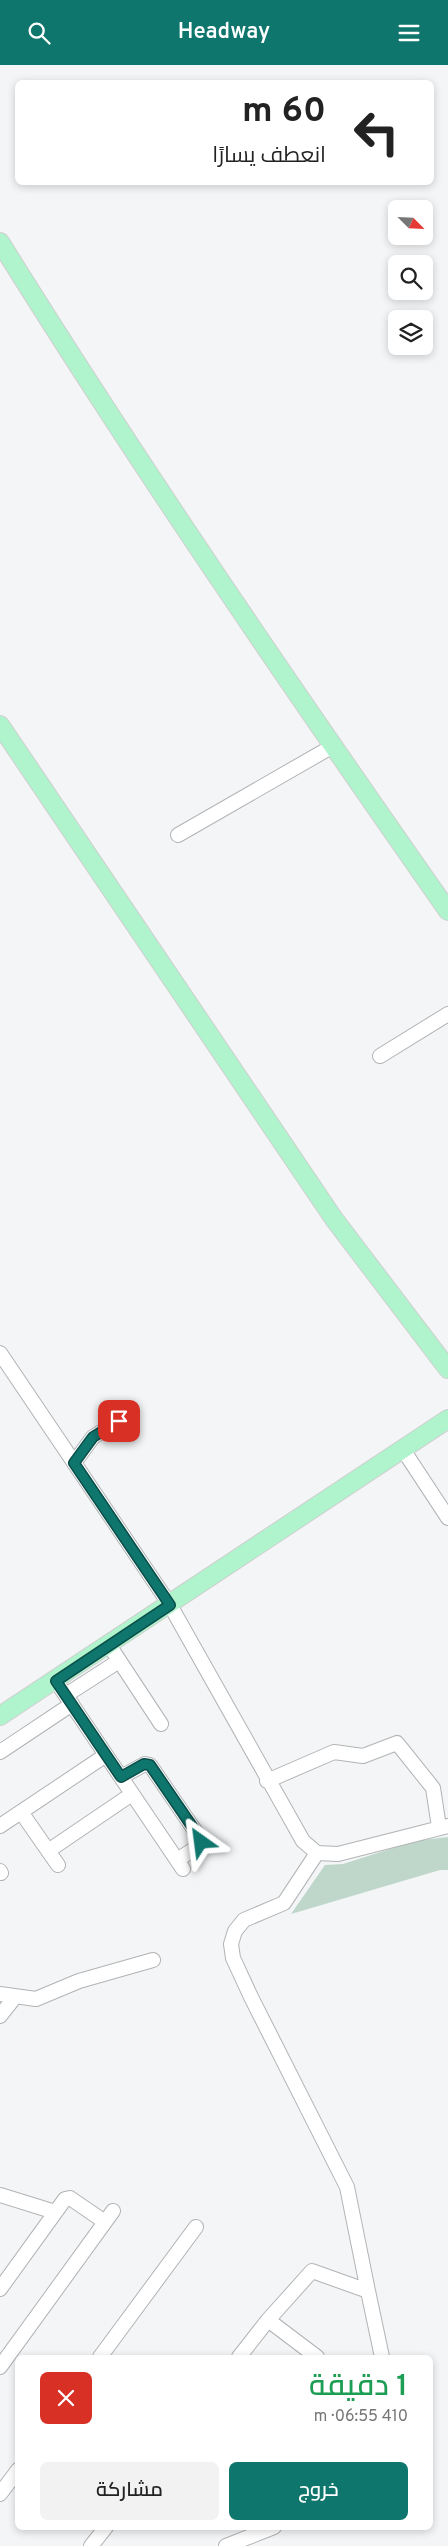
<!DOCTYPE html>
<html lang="ar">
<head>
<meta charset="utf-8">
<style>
	:root { --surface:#fff; --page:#f2f2f2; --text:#222; --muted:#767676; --accent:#0f766e }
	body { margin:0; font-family:Overpass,Cairo,sans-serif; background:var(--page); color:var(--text); direction:rtl; height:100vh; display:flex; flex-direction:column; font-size:19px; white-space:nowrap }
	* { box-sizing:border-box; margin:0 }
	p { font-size:16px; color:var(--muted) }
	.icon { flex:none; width:28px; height:28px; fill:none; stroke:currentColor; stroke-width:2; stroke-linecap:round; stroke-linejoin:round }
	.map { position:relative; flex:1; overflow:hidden; direction:ltr }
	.drawer { position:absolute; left:15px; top:2290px; width:418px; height:175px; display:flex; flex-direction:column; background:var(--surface); border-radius:8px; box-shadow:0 2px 8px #0003; direction:rtl }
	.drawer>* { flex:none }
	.top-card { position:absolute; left:15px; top:15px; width:419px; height:105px; border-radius:8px; box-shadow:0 2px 8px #0003; direction:rtl; background:#fff; color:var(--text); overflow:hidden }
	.needle { width:32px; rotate:114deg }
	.fabs { position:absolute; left:388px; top:135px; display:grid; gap:10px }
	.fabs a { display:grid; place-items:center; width:45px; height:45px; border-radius:8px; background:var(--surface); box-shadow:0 2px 8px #0003; font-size:25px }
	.pin { position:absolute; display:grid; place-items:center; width:42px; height:42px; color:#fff; margin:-21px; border-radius:10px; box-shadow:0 2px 8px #0006 }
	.me { position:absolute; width:55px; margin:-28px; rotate:329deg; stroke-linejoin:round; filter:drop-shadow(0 0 4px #0008) }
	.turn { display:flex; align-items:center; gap:18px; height:105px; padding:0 25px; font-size:22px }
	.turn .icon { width:65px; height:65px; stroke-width:2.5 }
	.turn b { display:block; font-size:35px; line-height:42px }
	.round { display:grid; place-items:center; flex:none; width:52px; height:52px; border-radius:8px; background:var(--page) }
	.summary { display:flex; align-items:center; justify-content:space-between; height:85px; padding:0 25px }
	h1 { font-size:30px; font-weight:600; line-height:38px; color:#1e9e55 }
	.primary-button { display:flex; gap:10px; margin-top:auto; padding:10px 25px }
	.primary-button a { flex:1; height:58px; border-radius:8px; background:var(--accent); color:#fff; font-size:20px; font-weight:600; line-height:58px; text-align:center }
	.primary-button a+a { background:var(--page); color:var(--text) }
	header { display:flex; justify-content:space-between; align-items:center; height:65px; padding:0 25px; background:var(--accent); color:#fff; font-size:22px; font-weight:600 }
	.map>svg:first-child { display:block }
	.green { fill:#bed7ca }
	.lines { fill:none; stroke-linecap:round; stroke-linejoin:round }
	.minor-casing { stroke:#b1b3b5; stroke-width:16 }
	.major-casing { stroke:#cfcfcf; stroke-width:20 }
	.minor { stroke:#fff; stroke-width:14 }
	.major { stroke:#b0f4cd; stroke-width:18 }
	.route-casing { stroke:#0a4d48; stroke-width:12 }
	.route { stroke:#0f766e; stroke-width:9 }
</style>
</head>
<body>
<header><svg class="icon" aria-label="menu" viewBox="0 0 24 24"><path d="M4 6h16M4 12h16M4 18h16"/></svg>Headway<svg class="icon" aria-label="search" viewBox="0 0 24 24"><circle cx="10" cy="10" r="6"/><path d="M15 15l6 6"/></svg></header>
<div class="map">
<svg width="448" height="2481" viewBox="0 0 448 2481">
	<rect width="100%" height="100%" fill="#f3f5f7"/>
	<path class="green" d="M448 1772V1805H440L291 1849 325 1800 343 1799 415 1776Z"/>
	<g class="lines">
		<defs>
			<path id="minor" d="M178 770 333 681
				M380 991 448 949
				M0 1288 170 1540 303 1776 317 1788 338 1789 448 1761
				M402 1383 448 1453
				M74 1398 93 1372 119 1356 129 1346
				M109 1580 161 1659
				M56 1616 183 1804
				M66 1630 119 1596
				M0 1687 72 1639
				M121 1712 145 1699 150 1700 200 1773 199 1781 177 1795
				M267 1716 334 1687 363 1691 397 1678 433 1723 439 1762
				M21 1747 58 1800
				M0 1761 106 1690
				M48 1786 132 1729
				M317 1788 284 1838 244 1855 235 1866 231 1879 233 1893 251 1932 347 2122 368 2226
				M0 1806 1 1808
				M0 1929 36 1934 79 1916 153 1895
				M0 1951 15 1932
				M0 2130 55 2147
				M0 2224 65 2134 70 2133 105 2157
				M268 2255 317 2292
				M100 2292 196 2162
				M239 2292 268 2255 312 2206 368 2226 382 2292
				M0 2302 113 2146
				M0 2429 18 2405
				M91 2481 106 2462
				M226 2481 274 2462"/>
			<path id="major" d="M0 177C142 405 294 626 448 846
				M0 660 334 1154 448 1304
				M0 1651 448 1354"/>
		</defs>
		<use href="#minor" class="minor-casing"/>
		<use href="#major" class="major-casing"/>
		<use href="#minor" class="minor"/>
		<use href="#major" class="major"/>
	</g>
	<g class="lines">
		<defs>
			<path id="route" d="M119 1356 93 1372 74 1398 170 1540 56 1616 121 1712 144 1699 150 1700 200 1773 201 1777"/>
		</defs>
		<use href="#route" class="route-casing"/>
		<use href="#route" class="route"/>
	</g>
</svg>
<div class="fabs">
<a><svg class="needle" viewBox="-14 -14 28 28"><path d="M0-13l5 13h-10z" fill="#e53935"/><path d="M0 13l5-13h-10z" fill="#767676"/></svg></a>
<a><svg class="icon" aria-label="search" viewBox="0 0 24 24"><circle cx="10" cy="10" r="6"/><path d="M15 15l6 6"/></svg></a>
<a><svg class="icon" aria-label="layers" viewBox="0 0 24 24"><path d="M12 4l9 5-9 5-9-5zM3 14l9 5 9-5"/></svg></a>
</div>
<div class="pin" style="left:119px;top:1356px;background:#d93025"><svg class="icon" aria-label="arrive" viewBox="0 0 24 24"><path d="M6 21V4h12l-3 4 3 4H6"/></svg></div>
<svg class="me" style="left:201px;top:1777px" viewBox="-20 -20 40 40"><path d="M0-17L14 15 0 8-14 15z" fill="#0f766e" stroke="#fff" stroke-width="4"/></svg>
<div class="top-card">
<div class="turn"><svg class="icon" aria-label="left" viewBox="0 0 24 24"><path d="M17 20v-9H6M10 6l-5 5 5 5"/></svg><div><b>60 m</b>انعطف يسارًا</div></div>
</div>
<section class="drawer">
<div class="summary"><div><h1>1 دقيقة</h1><p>410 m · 06:55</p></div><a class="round" style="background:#d93025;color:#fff"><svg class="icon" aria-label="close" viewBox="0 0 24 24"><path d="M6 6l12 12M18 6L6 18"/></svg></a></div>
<div class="primary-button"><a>خروج</a><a>مشاركة</a></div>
</section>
</div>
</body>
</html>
